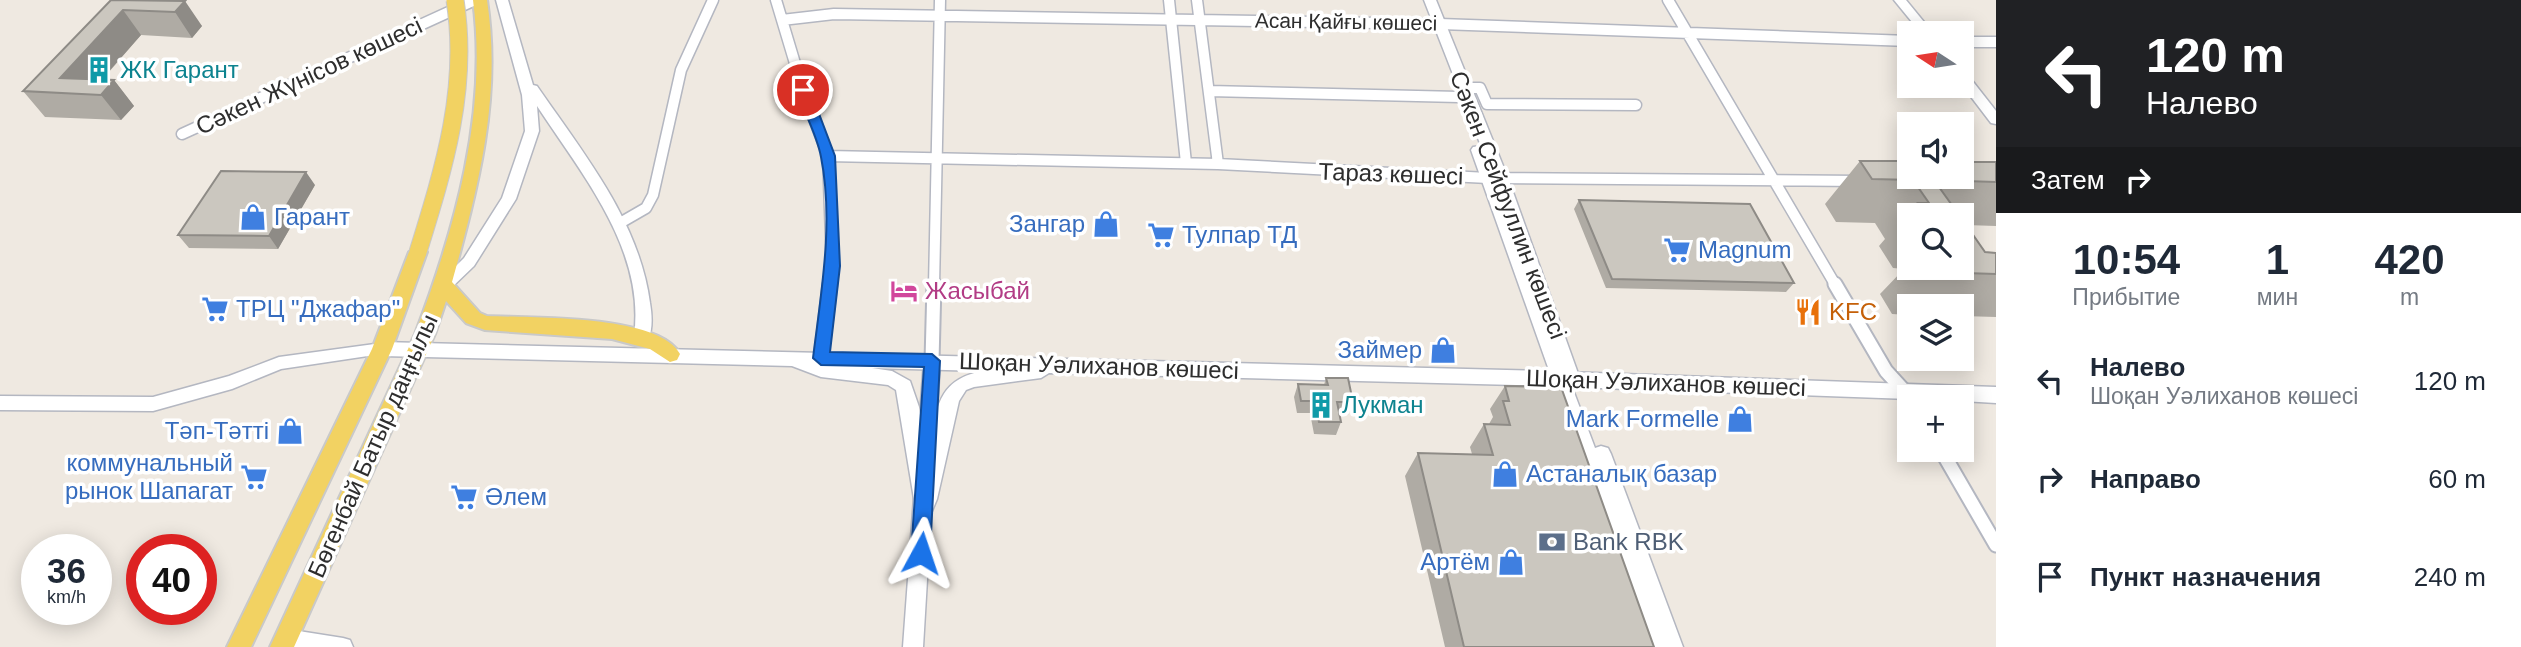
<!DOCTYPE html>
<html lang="ru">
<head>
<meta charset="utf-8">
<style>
	:root { --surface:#fff; --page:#f2f2f3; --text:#1f2937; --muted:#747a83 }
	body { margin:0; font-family:Helvetica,sans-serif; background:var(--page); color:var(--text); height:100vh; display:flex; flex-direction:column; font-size:26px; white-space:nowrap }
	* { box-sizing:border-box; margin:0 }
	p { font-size:23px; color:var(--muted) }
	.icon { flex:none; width:38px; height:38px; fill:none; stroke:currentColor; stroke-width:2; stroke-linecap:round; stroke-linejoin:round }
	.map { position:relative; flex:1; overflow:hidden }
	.sheet { display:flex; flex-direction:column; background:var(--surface); width:525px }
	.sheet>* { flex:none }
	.banner { background:#202124; color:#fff; overflow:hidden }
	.needle { width:46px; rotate:282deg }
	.buttons { position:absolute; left:1897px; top:21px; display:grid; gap:14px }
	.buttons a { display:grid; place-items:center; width:77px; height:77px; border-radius:0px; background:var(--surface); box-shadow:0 4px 18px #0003; font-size:35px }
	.speed { position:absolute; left:21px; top:534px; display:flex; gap:14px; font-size:35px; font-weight:700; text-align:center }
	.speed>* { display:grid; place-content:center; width:91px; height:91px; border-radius:50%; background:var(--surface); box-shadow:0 4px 18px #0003; line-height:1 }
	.speed small { font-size:18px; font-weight:400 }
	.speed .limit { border:10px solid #d22; background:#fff; color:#111 }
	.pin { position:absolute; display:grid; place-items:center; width:60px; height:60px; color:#fff; margin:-30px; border:4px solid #fff; border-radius:50%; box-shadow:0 2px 7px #0007 }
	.me { position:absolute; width:77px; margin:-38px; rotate:5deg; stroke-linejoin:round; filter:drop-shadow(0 0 5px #0008) }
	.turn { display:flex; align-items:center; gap:24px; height:147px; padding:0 35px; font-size:32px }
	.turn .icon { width:91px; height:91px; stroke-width:2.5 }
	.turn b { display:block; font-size:49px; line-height:60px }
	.then { display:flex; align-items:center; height:66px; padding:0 35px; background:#0003; gap:14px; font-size:26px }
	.eta { display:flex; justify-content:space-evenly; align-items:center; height:119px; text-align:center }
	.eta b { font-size:42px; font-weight:600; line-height:49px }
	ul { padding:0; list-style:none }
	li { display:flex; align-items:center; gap:21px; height:98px; padding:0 35px }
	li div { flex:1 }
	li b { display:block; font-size:26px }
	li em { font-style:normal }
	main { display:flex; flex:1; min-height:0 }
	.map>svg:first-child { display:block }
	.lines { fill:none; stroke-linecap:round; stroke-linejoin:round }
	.minor-far1-casing { stroke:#b4b7c1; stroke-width:13 }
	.minor-casing { stroke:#b4b7c1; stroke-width:17 }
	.tertiary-casing { stroke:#b4b7c1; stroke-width:3 }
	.secondary-casing { stroke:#b4b7c1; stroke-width:3 }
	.primary-casing { stroke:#c9c9c9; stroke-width:4 }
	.minor-far1 { stroke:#fff; stroke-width:10 }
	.minor { stroke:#fff; stroke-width:13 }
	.tertiary { fill:#fff; fill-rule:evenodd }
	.secondary { fill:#fff; fill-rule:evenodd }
	.primary { fill:#f2d262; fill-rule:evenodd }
	.primary-bridge-casing { stroke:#c9c9c9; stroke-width:19; stroke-linecap:butt }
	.primary-bridge { stroke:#f2d262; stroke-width:17 }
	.wall { fill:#afaba4; fill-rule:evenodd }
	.shaded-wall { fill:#8e8b86 }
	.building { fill:#cbc7bf; stroke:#8e8b86; stroke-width:2 }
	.route { fill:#1a73e8; stroke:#114b97; stroke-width:2 }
	.labels { text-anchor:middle; stroke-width:7; stroke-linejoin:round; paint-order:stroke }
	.far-street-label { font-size:21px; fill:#2e2e2e; stroke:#fff }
	.culture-label { font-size:24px; fill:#0d838f; stroke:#fff; text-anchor:start }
	.street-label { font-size:24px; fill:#2e2e2e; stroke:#fff }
	.shop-label { font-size:24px; fill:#366cbe; stroke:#fff; text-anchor:start }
	.hotel-label { font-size:24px; fill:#b23c85; stroke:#fff; text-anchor:start }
	.food-label { font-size:24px; fill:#c56008; stroke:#fff; text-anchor:start }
	.service-label { font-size:24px; fill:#4e5e75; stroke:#fff; text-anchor:start }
</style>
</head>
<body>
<main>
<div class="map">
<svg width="1996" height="647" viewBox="0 0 1996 647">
	<rect width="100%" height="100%" fill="#efe9e1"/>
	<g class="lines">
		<defs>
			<path id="minor-far1" d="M776 0 803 90 828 156 832 266 830 286
				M1169 0 1186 163
				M1197 0 1218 164
				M1668 0 1836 286
				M782 20 834 14 1440 24 1909 41
				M1962 42H1996
				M1464 88H1480L1487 104 1636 105
				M1209 91 1459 97
				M182 134 475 0
				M828 156 1218 164 1488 178 1860 181
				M620 223 646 208 653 195 681 70 713 0
				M934 286 940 0"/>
			<path id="minor" d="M1835 284 1886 371 1907 394
				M821 358 830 284
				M932 361 934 284
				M1941 450 1996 545"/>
			<path id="tertiary" d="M496 0H508L533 85 537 86C583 153 639 220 650 303 652 315 653 329 648 340H636L634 336C646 250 581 173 537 106L539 131 516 199 474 266 449 290H439L436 286 464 258 502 198 525 131 522 95Z
				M1424 0H1436L1508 178 1580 379 1578 384H1566L1563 378H1552L1550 373 1471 150 1473 147 1481 146Z
				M1894 0H1906L1933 33H1921Z
				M1962 73 1967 74 1996 111V124L1991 123 1962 85Z
				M382 343 388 345 390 349 388 353 281 369 232 389 153 411 0 410V396L153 397 229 376 279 357Z
				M932 355 938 356 940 361 923 647H903L924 361 926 356Z
				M286 629 343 638 350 640 353 647H285L279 645 276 638 279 631Z"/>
			<path id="secondary" d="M382 342 1550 371 1558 366 1566 372 1996 387V403L1962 401V397L1909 399 1572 387 1595 448 1601 446 1608 448 1611 454 1683 647H1647L1554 386 1049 373 1041 378 974 387 966 390 959 401 937 499 932 511 925 514 918 511 915 505 896 390 888 385 821 377 792 366 382 356 376 354 373 349 376 344ZM872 368 983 371C933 380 937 415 927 457L919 407 910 381 892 371Z"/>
			<path id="primary" d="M473 0H487C502 98 478 188 452 282L480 313 487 316C528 318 659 314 680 354L677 360 670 362 650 349 612 339 485 330 466 323 446 301 435 334 294 647H270L415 334C455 229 488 113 473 0Z
				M418 245 427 252 392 349 251 647H227L372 349 409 252Z"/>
		</defs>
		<use href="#minor-far1" class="minor-far1-casing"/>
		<use href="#minor" class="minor-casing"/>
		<use href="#tertiary" class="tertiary-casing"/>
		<use href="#secondary" class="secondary-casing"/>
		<use href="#primary" class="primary-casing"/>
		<use href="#minor-far1" class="minor-far1"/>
		<use href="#minor" class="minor"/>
		<use href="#tertiary" class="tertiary"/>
		<use href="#secondary" class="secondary"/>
		<use href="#primary" class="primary"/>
		<defs>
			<path id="primary-bridge" d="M418 252C444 168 469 88 455 0"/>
		</defs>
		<use href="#primary-bridge" class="primary-bridge-casing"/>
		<use href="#primary-bridge" class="primary-bridge"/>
	</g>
	<path class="wall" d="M111 0H163L202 26 192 38 141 35 102 80H114L134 106 121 120 45 117 23 91Z
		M1860 161 1996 162V226L1966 225 1985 252 1996 253V317L1962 316V306H1909V315L1892 314 1880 294 1904 269 1893 268 1879 246 1885 239 1875 223 1836 222 1825 204ZM1909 215H1962V268H1909Z
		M315 185 278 249 189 248 178 235Z
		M1579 200 1794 283 1786 292 1606 288 1574 209Z
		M1326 378 1353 402 1348 415H1339L1341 422 1336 435 1314 434 1310 413H1297L1294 397 1298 384 1324 385Z
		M1505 386 1654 647H1445L1405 476 1418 453 1472 454 1470 447 1484 424H1489L1493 417 1490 409Z"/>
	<path class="shaded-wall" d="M185 1 202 26 192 38 175 12Z
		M123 10 141 35 89 94 60 78Z
		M114 80 134 106 121 120 101 95Z
		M306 172 315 185 278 249 269 236Z"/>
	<path class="building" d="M111 0 185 1 175 12 123 10 60 78 114 80 101 95 23 91Z
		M1860 161H1909V177H1962V162H1996V182L1934 180 1959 215H1926L1918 203H1929L1913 180 1872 179Z
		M221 171 306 172 269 236 178 235Z
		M1579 200 1750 204 1794 283 1612 279Z
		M1962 219 1985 252 1996 253V274L1933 272 1930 268H1962V253H1963L1962 251Z
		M1326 378H1348L1353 402H1337L1341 422H1319L1315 401H1301L1298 384 1328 385Z
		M1505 386 1561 387 1654 647H1464L1418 453 1493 455 1484 424 1510 425 1503 401H1509Z"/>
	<path class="route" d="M803 86 810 90 835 156 840 266 830 352 932 354 940 361 930 553 927 559 921 561 914 559 911 553 924 367 821 365 813 358C821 293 834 222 821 157 817 135 804 112 796 90Z"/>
	<defs>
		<symbol id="building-bare" viewBox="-9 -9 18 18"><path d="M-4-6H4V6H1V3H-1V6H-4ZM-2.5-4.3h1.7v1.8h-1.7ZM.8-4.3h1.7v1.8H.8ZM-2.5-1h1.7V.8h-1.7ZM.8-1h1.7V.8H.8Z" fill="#0f9aa8" stroke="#fff" stroke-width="2.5" paint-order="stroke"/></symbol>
		<symbol id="shop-bare" viewBox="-9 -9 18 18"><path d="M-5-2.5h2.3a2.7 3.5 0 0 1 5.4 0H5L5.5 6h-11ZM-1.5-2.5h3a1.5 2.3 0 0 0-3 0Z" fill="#3f7fe0" stroke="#fff" stroke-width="2.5" paint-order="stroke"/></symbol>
		<symbol id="supermarket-bare" viewBox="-9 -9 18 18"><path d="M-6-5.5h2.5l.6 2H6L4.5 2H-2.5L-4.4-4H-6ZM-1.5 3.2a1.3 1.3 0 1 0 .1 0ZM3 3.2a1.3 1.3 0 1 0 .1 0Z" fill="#3f7fe0" stroke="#fff" stroke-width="2.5" paint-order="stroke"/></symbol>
		<symbol id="hotel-bare" viewBox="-9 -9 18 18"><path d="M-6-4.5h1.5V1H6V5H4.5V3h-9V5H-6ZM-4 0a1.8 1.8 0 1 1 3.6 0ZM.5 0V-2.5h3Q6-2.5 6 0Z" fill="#d1479c" stroke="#fff" stroke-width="2.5" paint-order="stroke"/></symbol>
		<symbol id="restaurant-bare" viewBox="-9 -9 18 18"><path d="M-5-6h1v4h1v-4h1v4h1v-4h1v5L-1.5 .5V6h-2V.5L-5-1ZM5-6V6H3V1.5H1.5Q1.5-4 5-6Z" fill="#e8710a" stroke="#fff" stroke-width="2.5" paint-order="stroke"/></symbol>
		<symbol id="bank-bare" viewBox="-9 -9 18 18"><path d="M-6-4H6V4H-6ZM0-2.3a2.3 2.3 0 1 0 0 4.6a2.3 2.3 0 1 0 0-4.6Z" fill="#5c6f8a" stroke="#fff" stroke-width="2.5" paint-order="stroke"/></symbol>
	</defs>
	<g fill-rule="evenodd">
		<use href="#building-bare" x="80" y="51" width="38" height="38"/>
		<use href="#shop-bare" x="234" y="198" width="38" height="38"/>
		<use href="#shop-bare" x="1087" y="205" width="38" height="38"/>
		<use href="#supermarket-bare" x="1142" y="216" width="38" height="38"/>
		<use href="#supermarket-bare" x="1658" y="231" width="38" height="38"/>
		<use href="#hotel-bare" x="885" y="272" width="38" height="38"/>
		<use href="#supermarket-bare" x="196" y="290" width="38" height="38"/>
		<use href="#restaurant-bare" x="1789" y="293" width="38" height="38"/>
		<use href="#shop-bare" x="1424" y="331" width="38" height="38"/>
		<use href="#building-bare" x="1302" y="386" width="38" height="38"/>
		<use href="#shop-bare" x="1721" y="400" width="38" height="38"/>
		<use href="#shop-bare" x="271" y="412" width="38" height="38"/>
		<use href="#shop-bare" x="1486" y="455" width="38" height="38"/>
		<use href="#supermarket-bare" x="235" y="458" width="38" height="38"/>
		<use href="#supermarket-bare" x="445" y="478" width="38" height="38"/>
		<use href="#bank-bare" x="1533" y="523" width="38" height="38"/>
		<use href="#shop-bare" x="1492" y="543" width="38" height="38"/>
	</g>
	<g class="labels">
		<g class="far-street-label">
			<text transform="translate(1346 22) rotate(1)" y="7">Асан Қайғы көшесі</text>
		</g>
		<g class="culture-label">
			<text x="120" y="78">ЖК Гарант</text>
			<text x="1342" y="413">Лукман</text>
		</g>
		<g class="street-label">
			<text transform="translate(309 76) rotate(-25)" y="8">Сәкен Жүнісов көшесі</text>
			<text transform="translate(1391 174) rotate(2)" y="8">Тараз көшесі</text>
			<text transform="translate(1508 205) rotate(69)" y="8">Сәкен Сейфуллин көшесі</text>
			<text transform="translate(1099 366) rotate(2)" y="8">Шоқан Уәлиханов көшесі</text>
			<text transform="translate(1666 383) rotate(2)" y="8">Шоқан Уәлиханов көшесі</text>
			<text transform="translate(373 446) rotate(-66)" y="8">Бөгенбай Батыр даңғылы</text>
		</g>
		<g class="shop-label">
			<text x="274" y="225">Гарант</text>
			<text x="1085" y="232" text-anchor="end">Зангар</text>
			<text x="1182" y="243">Тулпар ТД</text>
			<text x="1698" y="258">Magnum</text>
			<text x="236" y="317">ТРЦ "Джафар"</text>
			<text x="1422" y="358" text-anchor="end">Займер</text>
			<text x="1719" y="427" text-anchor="end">Mark Formelle</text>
			<text x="269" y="439" text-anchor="end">Тәп-Тәтті</text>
			<text x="233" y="471" text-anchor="end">коммунальный<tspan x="233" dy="28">рынок Шапагат</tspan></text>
			<text x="1526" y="482">Астаналық базар</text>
			<text x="485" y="505">Әлем</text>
			<text x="1490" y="570" text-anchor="end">Артём</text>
		</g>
		<g class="hotel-label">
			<text x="925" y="299">Жасыбай</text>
		</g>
		<g class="food-label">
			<text x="1829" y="320">KFC</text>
		</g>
		<g class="service-label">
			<text x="1573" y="550">Bank RBK</text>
		</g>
	</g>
</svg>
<div class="buttons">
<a><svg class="needle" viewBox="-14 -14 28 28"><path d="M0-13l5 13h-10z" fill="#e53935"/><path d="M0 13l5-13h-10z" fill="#747a83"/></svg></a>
<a><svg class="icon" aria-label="sound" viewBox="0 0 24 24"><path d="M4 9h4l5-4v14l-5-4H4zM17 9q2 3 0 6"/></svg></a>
<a><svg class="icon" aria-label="search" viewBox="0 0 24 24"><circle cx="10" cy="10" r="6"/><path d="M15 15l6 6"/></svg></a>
<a><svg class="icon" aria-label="layers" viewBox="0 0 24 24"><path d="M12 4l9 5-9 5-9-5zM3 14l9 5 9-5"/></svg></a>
<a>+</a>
</div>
<div class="speed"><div>36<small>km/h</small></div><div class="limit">40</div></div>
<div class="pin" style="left:803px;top:90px;background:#d93025"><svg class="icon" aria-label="arrive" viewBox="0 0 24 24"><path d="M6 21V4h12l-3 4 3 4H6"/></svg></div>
<svg class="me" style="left:921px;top:553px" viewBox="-20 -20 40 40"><path d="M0-17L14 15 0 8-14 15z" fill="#1a73e8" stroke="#fff" stroke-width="4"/></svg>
</div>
<section class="sheet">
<div class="banner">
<div class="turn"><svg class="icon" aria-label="left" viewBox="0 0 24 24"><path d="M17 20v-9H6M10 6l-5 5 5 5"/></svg><div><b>120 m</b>Налево</div></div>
<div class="then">Затем<svg class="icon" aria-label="right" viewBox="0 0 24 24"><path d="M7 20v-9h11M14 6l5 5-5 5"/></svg></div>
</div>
<div class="eta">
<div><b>10:54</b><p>Прибытие</p></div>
<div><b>1</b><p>мин</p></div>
<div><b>420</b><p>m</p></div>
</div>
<ul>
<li><svg class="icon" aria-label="left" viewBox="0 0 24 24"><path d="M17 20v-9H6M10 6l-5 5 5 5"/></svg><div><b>Налево</b><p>Шоқан Уәлиханов көшесі</p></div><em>120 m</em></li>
<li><svg class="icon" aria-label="right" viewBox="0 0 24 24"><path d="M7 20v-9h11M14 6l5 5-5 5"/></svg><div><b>Направо</b></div><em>60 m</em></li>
<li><svg class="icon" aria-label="arrive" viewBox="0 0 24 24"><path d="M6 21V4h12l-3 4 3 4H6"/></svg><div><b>Пункт назначения</b></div><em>240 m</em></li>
</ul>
</section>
</main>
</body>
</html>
